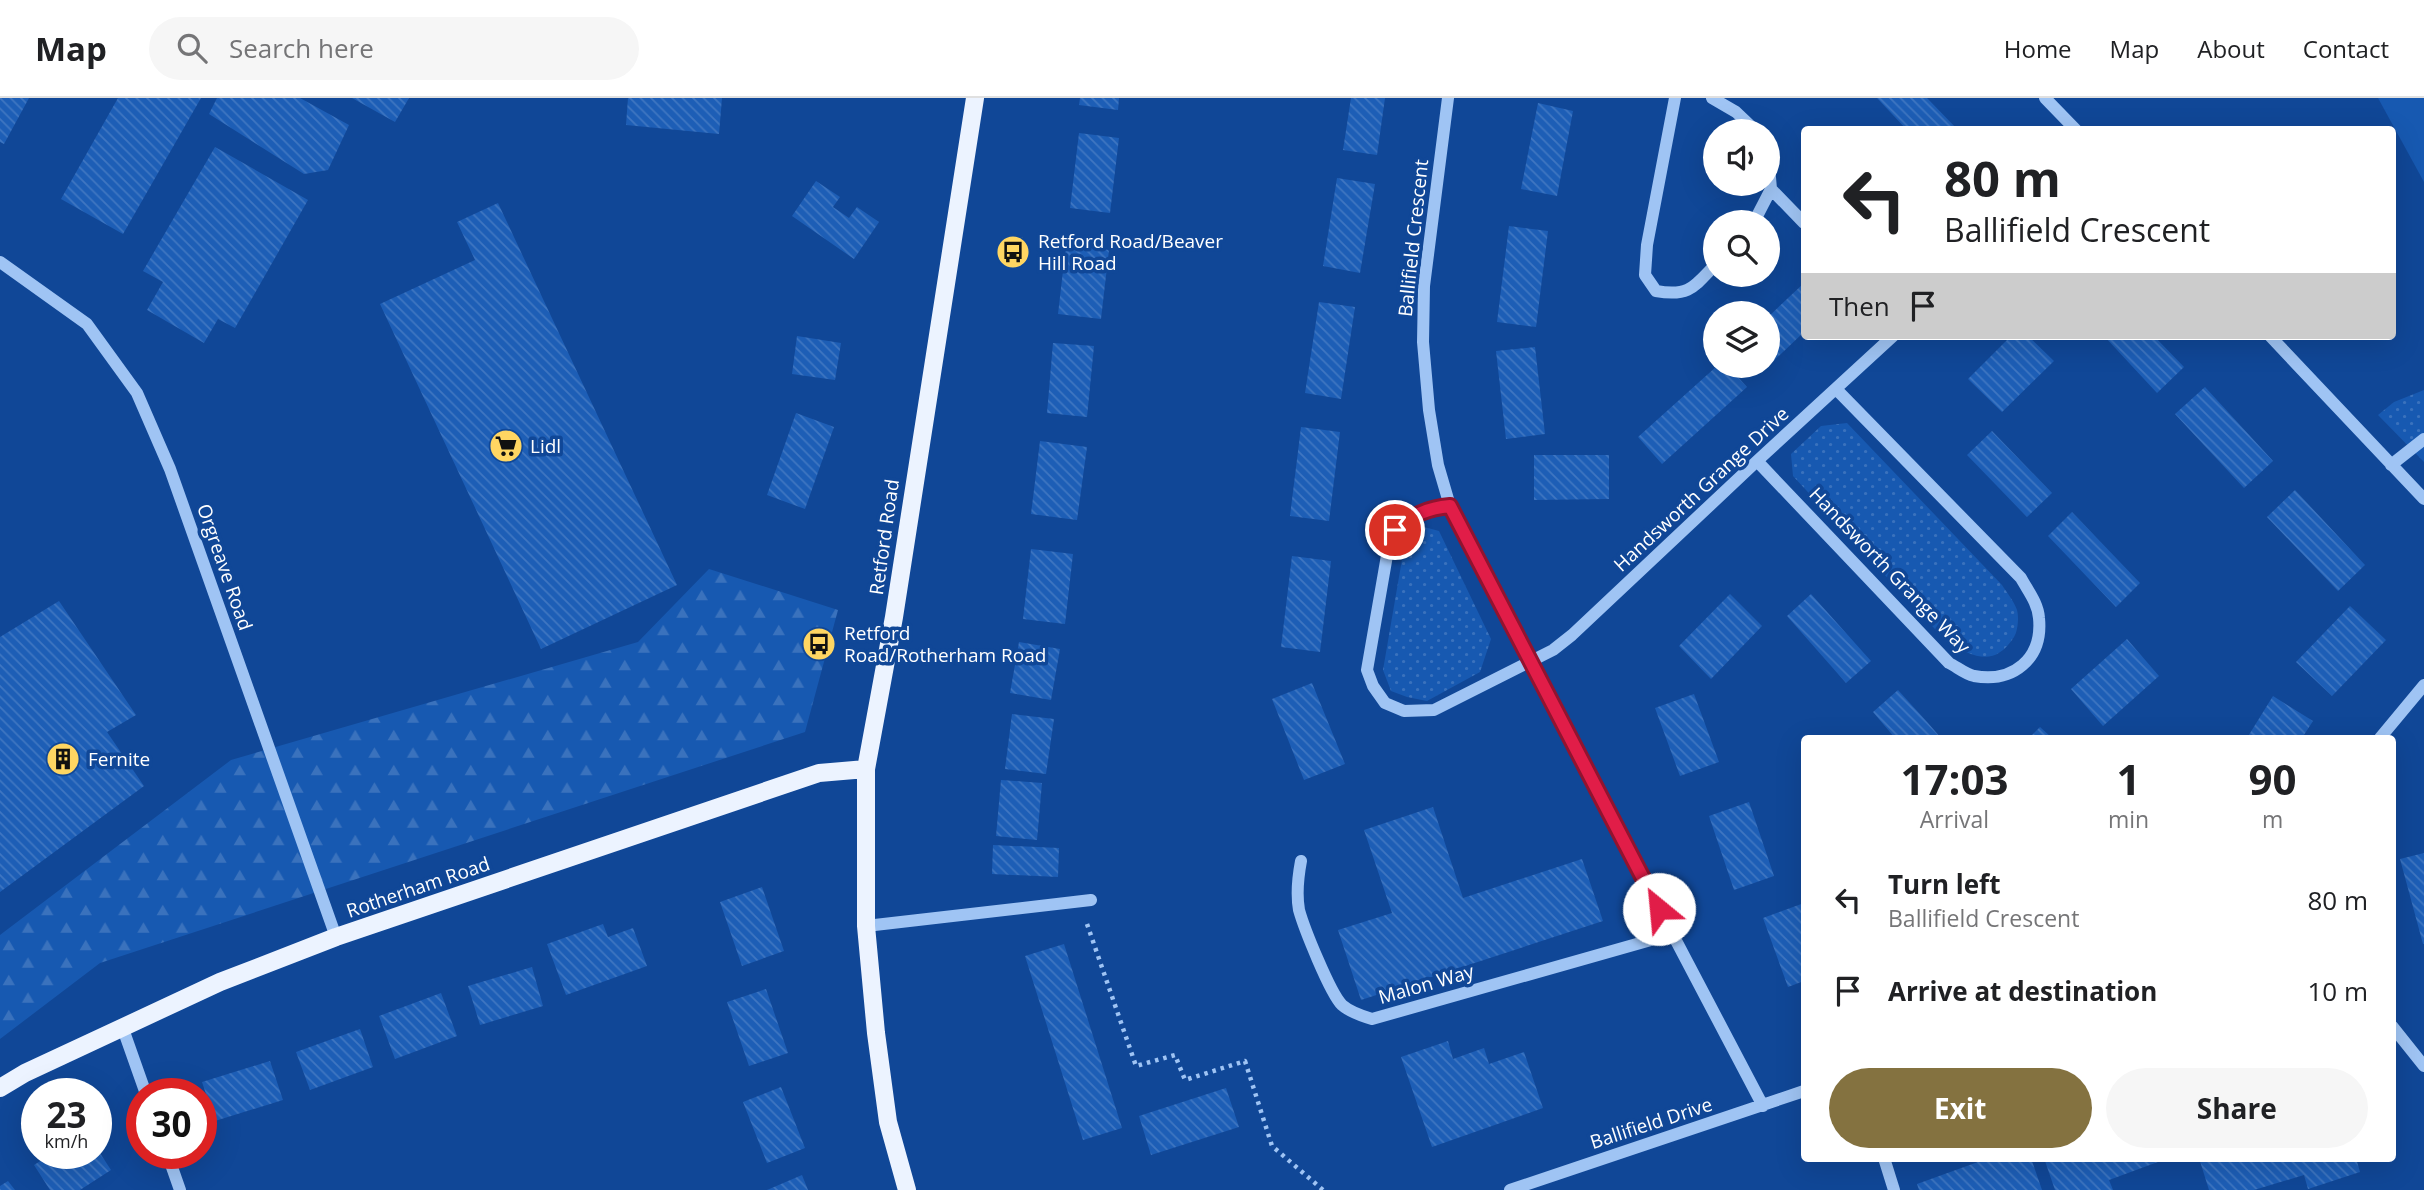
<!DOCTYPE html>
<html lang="en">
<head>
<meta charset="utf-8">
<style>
	:root { --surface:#fff; --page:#f6f6f6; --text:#202124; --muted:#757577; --line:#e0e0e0; --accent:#847240 }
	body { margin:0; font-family:"Open Sans",sans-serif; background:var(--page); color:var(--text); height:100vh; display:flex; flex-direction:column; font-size:26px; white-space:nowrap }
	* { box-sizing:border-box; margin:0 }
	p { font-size:23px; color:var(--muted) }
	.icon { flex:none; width:38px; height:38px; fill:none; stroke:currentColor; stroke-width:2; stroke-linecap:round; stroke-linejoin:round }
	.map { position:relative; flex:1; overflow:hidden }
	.details { position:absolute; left:1801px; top:637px; width:595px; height:427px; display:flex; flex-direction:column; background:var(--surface); border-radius:7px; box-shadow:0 7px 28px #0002 }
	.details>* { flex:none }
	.banner { position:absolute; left:1801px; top:28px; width:595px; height:214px; border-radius:7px; box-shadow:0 7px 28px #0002; background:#fff; color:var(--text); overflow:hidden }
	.controls { position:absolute; left:1703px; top:21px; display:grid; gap:14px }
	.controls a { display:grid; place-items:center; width:77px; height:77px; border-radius:50%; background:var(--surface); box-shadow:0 7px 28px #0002; font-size:35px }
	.speed { position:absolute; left:21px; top:980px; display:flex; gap:14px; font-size:35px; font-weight:700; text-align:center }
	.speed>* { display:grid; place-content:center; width:91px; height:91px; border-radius:50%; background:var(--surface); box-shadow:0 7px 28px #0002; line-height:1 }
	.speed small { font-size:18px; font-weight:400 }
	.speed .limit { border:10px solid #d22; background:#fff; color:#111 }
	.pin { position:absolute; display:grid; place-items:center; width:60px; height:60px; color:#fff; margin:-30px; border:4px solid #fff; border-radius:50%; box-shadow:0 2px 7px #0007 }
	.me { position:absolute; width:77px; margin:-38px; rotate:332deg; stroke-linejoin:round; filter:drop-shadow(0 0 5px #0008) }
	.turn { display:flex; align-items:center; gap:24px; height:147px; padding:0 28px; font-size:32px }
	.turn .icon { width:91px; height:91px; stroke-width:2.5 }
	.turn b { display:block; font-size:49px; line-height:60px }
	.then { display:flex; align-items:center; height:66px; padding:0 28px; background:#0003; gap:14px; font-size:26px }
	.eta { display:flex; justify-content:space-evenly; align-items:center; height:119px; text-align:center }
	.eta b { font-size:42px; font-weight:700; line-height:49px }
	.primary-button { display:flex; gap:14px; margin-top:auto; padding:14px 28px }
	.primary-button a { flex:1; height:80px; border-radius:42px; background:var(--accent); color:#fff; font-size:28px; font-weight:700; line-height:80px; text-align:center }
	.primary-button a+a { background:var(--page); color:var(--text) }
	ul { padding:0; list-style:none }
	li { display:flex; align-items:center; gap:21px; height:91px; padding:0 28px }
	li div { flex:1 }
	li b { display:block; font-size:26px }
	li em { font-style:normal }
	header { display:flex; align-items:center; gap:42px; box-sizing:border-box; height:98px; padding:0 35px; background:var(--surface); border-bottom:2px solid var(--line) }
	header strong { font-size:33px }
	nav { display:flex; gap:38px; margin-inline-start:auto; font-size:24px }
	.search { width:490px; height:63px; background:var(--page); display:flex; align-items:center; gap:18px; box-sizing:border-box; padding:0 24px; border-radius:38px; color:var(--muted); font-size:26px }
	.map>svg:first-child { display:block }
	.grass { fill:url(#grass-dots) }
	.forest { fill:url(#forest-firs) }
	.park { fill:#1759b1 }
	.building { fill:url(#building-back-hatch) }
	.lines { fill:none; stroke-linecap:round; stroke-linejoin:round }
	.path { stroke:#9fc4f4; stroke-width:4.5; stroke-dasharray:3.5 5; stroke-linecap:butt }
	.minor { stroke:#9fc4f4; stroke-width:12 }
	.major { stroke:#ecf3ff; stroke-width:18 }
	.route-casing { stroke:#92132f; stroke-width:18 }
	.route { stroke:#e11d48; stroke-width:12 }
	.labels { text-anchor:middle; stroke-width:7; stroke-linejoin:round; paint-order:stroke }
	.street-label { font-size:19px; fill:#fff; stroke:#104797 }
	.poi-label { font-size:19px; fill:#fff; stroke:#104797; text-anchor:start }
</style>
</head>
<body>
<header>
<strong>Map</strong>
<div class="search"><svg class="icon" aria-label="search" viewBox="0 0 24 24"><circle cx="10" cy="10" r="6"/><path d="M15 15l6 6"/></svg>Search here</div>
<nav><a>Home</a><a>Map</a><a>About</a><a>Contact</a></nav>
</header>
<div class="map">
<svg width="2424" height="1092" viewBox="0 0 2424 1092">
	<defs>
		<pattern id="grass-dots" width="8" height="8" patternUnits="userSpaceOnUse" patternTransform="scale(1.75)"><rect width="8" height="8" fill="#1759b1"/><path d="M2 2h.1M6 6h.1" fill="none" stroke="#3a72bd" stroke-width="1.8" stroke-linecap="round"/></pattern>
		<pattern id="forest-firs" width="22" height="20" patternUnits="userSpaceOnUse" patternTransform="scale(1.75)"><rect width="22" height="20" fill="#1759b1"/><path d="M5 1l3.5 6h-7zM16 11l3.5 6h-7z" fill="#3a72bd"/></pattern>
		<pattern id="building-back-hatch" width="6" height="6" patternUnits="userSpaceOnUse" patternTransform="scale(1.75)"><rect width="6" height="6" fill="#1d5eb6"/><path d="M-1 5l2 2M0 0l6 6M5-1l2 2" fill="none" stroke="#3f76c1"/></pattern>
	</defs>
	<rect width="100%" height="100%" fill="#104797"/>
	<path class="grass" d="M2424 292V364L2378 317 2394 304Z
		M1847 325 2002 487C2007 495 2014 503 2017 512 2019 519 2018 533 2014 539 1994 570 1974 559 1947 544L1793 378 1791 356 1821 328Z
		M1424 429 1439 433 1491 541 1480 574 1427 603 1407 599 1391 593 1383 572 1405 444Z"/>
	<path class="forest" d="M709 471 838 512 805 634 100 865 0 941V837L231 662 638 544Z"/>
	<path class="park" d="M2378 0H2424V84Z"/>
	<path class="building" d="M0 0H29L4 46 0 44Z
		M118 0H201L123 136 61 101Z
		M217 0H300L349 27 328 72 304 76 209 16Z
		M352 0H409L395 24Z
		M628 0H722L719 36 626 27Z
		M1080 0H1119L1118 12 1079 7Z
		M1351 0H1385L1377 57 1343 52Z
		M1877 0H1927L1958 32H1907Z
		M1538 5 1573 13 1557 98 1521 91Z
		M1079 35 1119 40 1110 115 1070 110Z
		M215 49 308 102 235 230 218 221 204 245 147 212 163 184 143 173Z
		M1337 80 1375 86 1360 175 1323 168Z
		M816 83 840 99 833 109 849 120 857 109 879 124 854 161 792 118Z
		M498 105 677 487 541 551 380 206 475 162 457 124Z
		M1509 128 1548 133 1536 229 1497 224Z
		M1066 147 1109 152 1101 221 1058 216Z
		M1804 185V234L1764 272 1760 268H1768V219Z
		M1319 204 1355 209 1341 301 1305 295Z
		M797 238 841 245 835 282 792 276Z
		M2011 238H2028L2054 263 2002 314 1968 281Z
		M2104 238H2154L2184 269 2157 295Z
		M1053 245 1094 248 1087 319 1047 315Z
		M1535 249 1545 336 1506 341 1496 253Z
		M1717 268H1728L1747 289 1662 366 1638 339Z
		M2205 289 2273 363 2244 390 2175 316Z
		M796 315 834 329 805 411 767 397Z
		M1301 329 1340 334 1329 423 1290 418Z
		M1992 333 2052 395 2027 419 1967 357Z
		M1040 343 1087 349 1077 422 1031 416Z
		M1534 357H1609V401L1534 402Z
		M2295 392 2365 467 2338 493 2267 419Z
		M2072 414 2140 485 2116 509 2048 438Z
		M1031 451 1073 456 1065 526 1023 521Z
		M1292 458 1331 463 1320 554 1281 549Z
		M1730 496 1762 528 1711 581 1679 548Z
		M1811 496 1871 563 1846 585 1787 518Z
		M59 503 136 617 107 634 144 688 0 794V539Z
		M2350 508 2386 542 2332 598 2296 564Z
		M2127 541 2159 578 2103 628 2071 591Z
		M1019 544 1060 551 1051 602 1010 595Z
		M1312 585 1345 666 1304 682 1272 601Z
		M1898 592 1928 625 1941 640H1895L1873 614Z
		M1694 596 1719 664 1680 678 1655 610Z
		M2273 598 2313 623 2302 640H2247Z
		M1012 616 1054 621 1046 676 1005 671Z
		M2040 629 2052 640H2029Z
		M1001 682 1042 685 1037 742 996 738Z
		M1749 704 1774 778 1734 792 1709 718Z
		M1433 709 1463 800 1582 761 1603 823 1361 902 1338 832 1392 815 1364 732Z
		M993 747 1059 750 1058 779 992 776Z
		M2424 755V846H2423L2400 761Z
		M762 789 784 853 742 868 720 804Z
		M1804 805V883L1788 889 1763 820Z
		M603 826 608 839 633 830 647 868 566 897 547 846Z
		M1064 846 1122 1030 1083 1042 1025 858Z
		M532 869 543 908 480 927 468 888Z
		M766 891 788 955 749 968 727 904Z
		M441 895 457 938 395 961 379 918Z
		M360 931 373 969 310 992 296 954Z
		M1448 943 1453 961 1484 950 1489 966 1524 954 1543 1010 1432 1049 1401 959Z
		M270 963 283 1002 215 1023 202 984Z
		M781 989 805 1050 767 1065 743 1004Z
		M1226 990 1239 1029 1151 1057 1139 1018Z
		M96 1049 111 1072 80 1092H50L34 1067 53 1055H96Z
		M1989 1060H2031L2042 1092H1919L1917 1086Z
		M2044 1060H2166V1061L2109 1082 2113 1092H2055Z
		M2199 1060H2356L2360 1074 2308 1091 2304 1077 2254 1092H2209Z
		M802 1077 808 1092H767Z
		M8 1083 15 1092H0V1088Z"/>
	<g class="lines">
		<path class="path" d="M1087 826 1136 968 1175 957 1185 982 1245 963 1272 1048 1323 1092"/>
		<path class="minor" d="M1448 0 1424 188 1423 244 1429 312 1438 367 1450 408 1529 563 1763 1008
			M1675 0 1647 147 1645 177 1656 193C1689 199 1694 189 1715 167
			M1712 0 1736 14 1756 33
			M2045 0 2076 32
			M1771 91 1804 125
			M1754 124 1771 91 1768 57
			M0 164 87 226 137 295 170 371 336 839
			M2270 238 2424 401
			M1757 363 1949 565C1957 569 1965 576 1974 578 2013 585 2043 561 2039 520 2038 505 2028 493 2021 480L1836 291
			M2391 367 2424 341
			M1450 408C1423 411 1401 420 1389 446L1367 572 1373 588 1385 605 1404 613 1434 612 1553 552 1572 537 1757 363 1893 238
			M2380 640 2424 587
			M1301 763C1298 779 1296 795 1299 812 1304 830 1330 895 1342 907 1350 914 1362 918 1372 921L1672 836
			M866 828 1091 802
			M122 928 146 996
			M2392 928 2424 968
			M167 1055 180 1092
			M1884 1060 1894 1092
			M1510 1092 1804 993"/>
		<path class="major" d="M0 990 25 975 220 884 336 839 819 675 866 671
			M907 1092 888 1024 876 935 866 828V671L894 519 975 0"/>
	</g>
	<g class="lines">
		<defs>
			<path id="route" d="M1395 432C1412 417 1428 410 1450 408L1659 811"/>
		</defs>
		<use href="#route" class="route-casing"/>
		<use href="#route" class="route"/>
	</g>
	<defs>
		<symbol id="bus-disc" viewBox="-11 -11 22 22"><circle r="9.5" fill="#ffd662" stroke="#104797"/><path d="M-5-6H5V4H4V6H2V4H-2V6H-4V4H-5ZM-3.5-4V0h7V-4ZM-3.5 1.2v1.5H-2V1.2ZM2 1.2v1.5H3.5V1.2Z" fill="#111"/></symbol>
		<symbol id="supermarket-disc" viewBox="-11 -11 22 22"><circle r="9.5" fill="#ffd662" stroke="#104797"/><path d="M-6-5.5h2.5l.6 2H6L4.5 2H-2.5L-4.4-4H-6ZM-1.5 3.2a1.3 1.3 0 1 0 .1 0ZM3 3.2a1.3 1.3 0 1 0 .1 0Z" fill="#111"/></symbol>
		<symbol id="building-disc" viewBox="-11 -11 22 22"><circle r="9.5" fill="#ffd662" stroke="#104797"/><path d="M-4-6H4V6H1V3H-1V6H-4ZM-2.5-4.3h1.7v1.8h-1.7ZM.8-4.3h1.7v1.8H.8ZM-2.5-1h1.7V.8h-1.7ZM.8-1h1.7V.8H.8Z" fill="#111"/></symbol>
	</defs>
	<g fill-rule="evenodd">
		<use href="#bus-disc" x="994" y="135" width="38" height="38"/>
		<use href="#supermarket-disc" x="487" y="329" width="38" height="38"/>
		<use href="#bus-disc" x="800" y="527" width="38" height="38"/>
		<use href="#building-disc" x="44" y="642" width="38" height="38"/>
	</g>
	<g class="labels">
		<g class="street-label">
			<text transform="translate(1413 140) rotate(-84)" y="7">Ballifield Crescent</text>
			<text transform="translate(1701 391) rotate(-43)" y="7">Handsworth Grange Drive</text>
			<text transform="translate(884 439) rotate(-82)" y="7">Retford Road</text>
			<text transform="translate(225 469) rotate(71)" y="7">Orgreave Road</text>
			<text transform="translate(1890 472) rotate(46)" y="7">Handsworth Grange Way</text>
			<text transform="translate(418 789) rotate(-19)" y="7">Rotherham Road</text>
			<text transform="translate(1426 886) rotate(-16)" y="7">Malon Way</text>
			<text transform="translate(1651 1025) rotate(-18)" y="7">Ballifield Drive</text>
		</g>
		<g class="poi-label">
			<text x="1038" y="150">Retford Road/Beaver<tspan x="1038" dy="22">Hill Road</tspan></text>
			<text x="530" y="355">Lidl</text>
			<text x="844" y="542">Retford<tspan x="844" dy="22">Road/Rotherham Road</tspan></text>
			<text x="88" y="668">Fernite</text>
		</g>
	</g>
</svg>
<div class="controls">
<a><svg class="icon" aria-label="sound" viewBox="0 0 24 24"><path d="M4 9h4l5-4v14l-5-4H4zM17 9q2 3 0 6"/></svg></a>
<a><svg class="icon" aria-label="search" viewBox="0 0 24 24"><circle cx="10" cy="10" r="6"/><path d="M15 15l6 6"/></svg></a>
<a><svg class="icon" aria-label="layers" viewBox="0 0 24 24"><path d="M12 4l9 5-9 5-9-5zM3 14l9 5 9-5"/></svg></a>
</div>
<div class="speed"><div>23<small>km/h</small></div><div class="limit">30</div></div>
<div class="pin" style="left:1395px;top:432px;background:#d93025"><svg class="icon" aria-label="arrive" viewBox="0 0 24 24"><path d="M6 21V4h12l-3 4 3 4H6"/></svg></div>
<svg class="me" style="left:1659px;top:811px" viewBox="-20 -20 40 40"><circle r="19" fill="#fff"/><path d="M0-13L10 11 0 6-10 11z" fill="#e11d48"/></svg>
<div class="banner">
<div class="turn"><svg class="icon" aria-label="left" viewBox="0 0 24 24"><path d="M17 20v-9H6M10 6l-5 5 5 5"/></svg><div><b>80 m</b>Ballifield Crescent</div></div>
<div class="then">Then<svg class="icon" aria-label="arrive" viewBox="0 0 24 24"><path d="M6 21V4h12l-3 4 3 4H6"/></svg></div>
</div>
<section class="details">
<div class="eta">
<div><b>17:03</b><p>Arrival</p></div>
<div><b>1</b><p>min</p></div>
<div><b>90</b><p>m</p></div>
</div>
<ul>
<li><svg class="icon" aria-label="left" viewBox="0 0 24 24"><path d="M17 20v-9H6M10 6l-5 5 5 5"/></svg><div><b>Turn left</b><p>Ballifield Crescent</p></div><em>80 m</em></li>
<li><svg class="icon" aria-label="arrive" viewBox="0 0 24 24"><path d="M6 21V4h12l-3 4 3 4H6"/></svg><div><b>Arrive at destination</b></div><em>10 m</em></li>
</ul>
<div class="primary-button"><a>Exit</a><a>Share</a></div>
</section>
</div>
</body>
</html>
